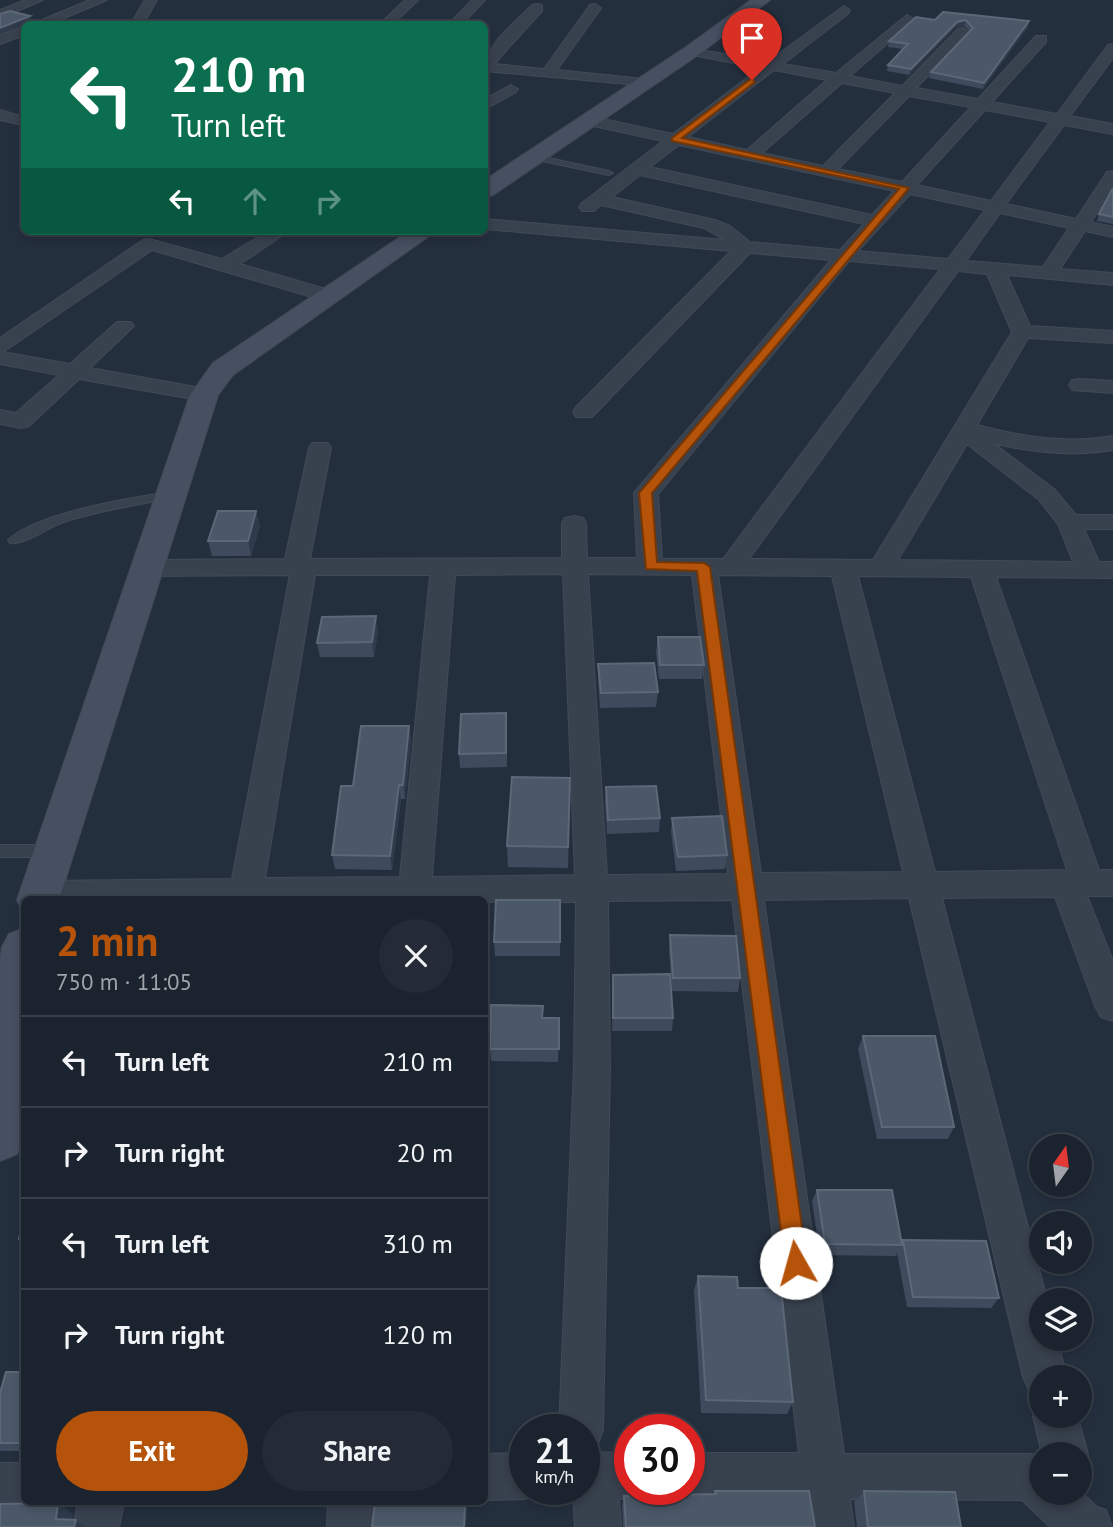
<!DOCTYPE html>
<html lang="en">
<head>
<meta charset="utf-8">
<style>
	:root { --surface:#1b232e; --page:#242b36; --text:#f1f3f6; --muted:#a0a4aa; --line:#39404a; --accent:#b45309 }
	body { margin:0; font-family:"PT Sans",sans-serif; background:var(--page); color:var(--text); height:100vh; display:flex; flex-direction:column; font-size:26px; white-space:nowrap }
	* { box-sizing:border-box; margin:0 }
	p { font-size:23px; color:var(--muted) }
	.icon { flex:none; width:38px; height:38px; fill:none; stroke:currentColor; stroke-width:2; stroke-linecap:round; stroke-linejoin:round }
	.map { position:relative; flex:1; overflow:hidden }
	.side { position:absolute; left:21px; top:896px; width:467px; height:609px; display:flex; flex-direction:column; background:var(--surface); border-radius:10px; box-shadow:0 4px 10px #0003,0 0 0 2px var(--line) }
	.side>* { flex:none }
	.hud { position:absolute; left:21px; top:21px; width:467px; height:214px; border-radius:10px; box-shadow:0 4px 10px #0003,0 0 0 2px var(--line); background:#0b6e4f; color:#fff; overflow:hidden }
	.needle { width:46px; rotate:14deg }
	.controls { position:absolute; left:1029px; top:1134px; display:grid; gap:14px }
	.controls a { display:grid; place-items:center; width:63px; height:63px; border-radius:50%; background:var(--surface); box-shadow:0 4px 10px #0003,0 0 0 2px var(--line); font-size:35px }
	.speed { position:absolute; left:509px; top:1414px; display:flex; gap:14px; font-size:35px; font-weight:700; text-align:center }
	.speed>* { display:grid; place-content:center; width:91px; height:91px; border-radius:50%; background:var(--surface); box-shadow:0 4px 10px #0003,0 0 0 2px var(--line); line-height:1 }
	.speed small { font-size:18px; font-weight:400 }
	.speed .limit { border:10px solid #d22; background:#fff; color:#111 }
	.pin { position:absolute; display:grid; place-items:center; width:60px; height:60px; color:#fff; margin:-72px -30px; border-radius:50% 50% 50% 0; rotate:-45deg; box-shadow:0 0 7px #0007 }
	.pin .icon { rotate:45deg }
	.me { position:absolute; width:77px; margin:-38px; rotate:353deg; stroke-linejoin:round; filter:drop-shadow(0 0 5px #0008) }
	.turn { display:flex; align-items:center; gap:24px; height:147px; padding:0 35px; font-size:32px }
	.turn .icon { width:91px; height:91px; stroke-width:2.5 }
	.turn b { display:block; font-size:49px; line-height:60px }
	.lanes { display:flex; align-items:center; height:66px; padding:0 35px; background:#0003; justify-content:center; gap:35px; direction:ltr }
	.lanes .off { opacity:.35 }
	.round { display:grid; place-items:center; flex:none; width:74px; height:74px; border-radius:37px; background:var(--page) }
	.head { display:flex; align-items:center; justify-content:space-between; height:119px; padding:0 35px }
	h1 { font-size:42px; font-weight:700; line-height:52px; color:var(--accent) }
	.button { display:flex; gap:14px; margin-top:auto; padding:14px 35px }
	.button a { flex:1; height:80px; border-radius:42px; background:var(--accent); color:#fff; font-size:28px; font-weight:700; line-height:80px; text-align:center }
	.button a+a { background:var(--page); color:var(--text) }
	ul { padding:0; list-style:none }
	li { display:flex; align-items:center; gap:21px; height:91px; padding:0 35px; border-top:2px solid var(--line) }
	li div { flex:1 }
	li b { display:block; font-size:26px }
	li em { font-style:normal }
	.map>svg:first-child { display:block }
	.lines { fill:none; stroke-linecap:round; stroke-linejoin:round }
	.lane-casing { stroke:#414a57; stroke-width:2 }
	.street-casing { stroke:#414a57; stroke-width:2 }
	.secondary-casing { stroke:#414a57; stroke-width:2 }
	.lane { fill:#38414e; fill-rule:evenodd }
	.street { fill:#38414e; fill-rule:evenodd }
	.secondary { fill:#465061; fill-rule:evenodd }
	.wall { fill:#3f4b5c }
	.shaded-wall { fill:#2f3b4b }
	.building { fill:#4b5868; stroke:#5c6777; stroke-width:2 }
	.route { fill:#b45309; stroke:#753606; stroke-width:2 }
</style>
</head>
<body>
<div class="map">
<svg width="1113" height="1527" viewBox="0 0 1113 1527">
	<rect width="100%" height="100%" fill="#242f3e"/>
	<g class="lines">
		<defs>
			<path id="lane" d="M535 155 609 171 613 173 609 175 532 159V155Z
				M170 492 176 495 174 497C136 506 98 510 61 523 46 529 25 545 10 543L8 540C38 513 129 498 170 492Z
				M0 845H51L56 847 58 851 56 855 51 857H0Z"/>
			<path id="street" d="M25 0H43L0 18V10Z
				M90 0H107L50 24H32Z
				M145 0H157L143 24H131Z
				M405 0H418L393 24H380Z
				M472 0H485L462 24H449Z
				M537 4 542 5V11L494 64 544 69 590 5 595 4 601 8 557 70 644 79 651 83 649 86 485 71C485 44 514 24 532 5Z
				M844 6 850 10 849 13 783 64 836 73 907 15 914 19 912 22 850 76 902 86 958 29 963 28 970 32 968 35 916 88 978 99 1036 36H1046V42L992 102 1057 114 1108 45 1113 44V58L1070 116 1113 124V134L1064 125 1006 204 1076 219 1107 172 1113 171V189L1091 222 1113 227V237L1085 231 1060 269 1113 273V285L1007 275 1030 326 1113 331V343L1028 338 977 425C1023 437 1066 444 1113 436V450C1072 457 1033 453 993 443L1054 489 1076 515H1113V529H1084L1099 562H1113V578L996 577 1099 870H1113V896H1087L1113 961V1021L1101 1017 1095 1006 1055 897 942 898 1047 1300H1041V1339H1057L1067 1377H1041V1397L1030 1392 1023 1377 909 898 764 900 844 1454H1032L1041 1458V1493L1080 1491 1097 1507 1106 1510 1112 1527H1050L1022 1500 850 1499 854 1527H808L804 1499H690L674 1492 673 1489H690V1453H799L732 900 608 901 610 1067 603 1430 597 1446 584 1451V1430H559L574 1067 576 902 27 900 25 894 29 885 41 881 232 879 290 575 145 576 136 574 132 568 136 562 145 560 285 559 309 448 312 443H328L331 448 310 559 562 558V523L565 518 574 516 583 518 586 523 587 558H637L634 493 831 260 750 253 592 417H576L573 412 576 407 731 251 485 229V219L725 240 704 228 601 205 594 211H582L579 207 582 203 663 141 584 124 581 121 589 116 673 134 760 68 687 54V48L769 61ZM774 70 827 80 747 150 688 137ZM842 83 895 93 823 166 762 153ZM909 96 971 107 902 182 838 169ZM985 110 1050 122 991 201 917 185ZM679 145 894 191 872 215 650 167ZM640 175 864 224 840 250 750 242 730 226 715 220 612 197ZM910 194 985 210 948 259 858 251ZM1000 213 1069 228 1043 267 966 261ZM849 261 940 269 723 559H662L658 494ZM958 271 987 274 1012 332 873 560 749 559ZM967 444 1038 499 1058 524 1073 562 898 560ZM563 574 575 875 432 877 455 575ZM588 574 692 575 728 874 607 875ZM315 575H430L400 877 265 878ZM718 575 832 576 903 872 761 873ZM858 576 971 577 1067 870 935 872Z
				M24 26V35L0 44V35Z
				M511 85 518 89 516 92 485 109V99Z
				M0 110 24 117V125L0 120Z
				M268 231H289L240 264 336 292 339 296 336 300H322L152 250 3 352 70 364 117 322H131L134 326 90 368 212 390 215 395 212 400 204 401 79 379 29 426 21 428 0 424V410L16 413 59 375 0 364V338L143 240 149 239 222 259Z
				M1080 379 1113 381V393L1072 390 1069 385 1072 380Z
				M1041 1399V1416H1077L1088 1454 1081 1470 1080 1454H1042L1033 1416Z
				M584 1452 630 1453V1489H647L630 1499H619L621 1527H575L573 1493 567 1489H584Z
				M525 1453V1489H542L541 1492 525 1499 485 1500V1454Z
				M0 1463H24V1502H40L24 1509H0Z
				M78 1502H124L119 1527H73Z
				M328 1502H374L373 1527H327Z"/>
			<path id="secondary" d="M751 0H770L698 55 493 195 485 196V180L686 47Z
				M409 231H436L233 375 218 395 59 900H24L23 912 17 900 190 395 213 363Z
				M24 928V1137L17 1154 0 1161V962L2 947 9 934Z"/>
		</defs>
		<use href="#lane" class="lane-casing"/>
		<use href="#street" class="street-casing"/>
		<use href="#secondary" class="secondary-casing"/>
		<use href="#lane" class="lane"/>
		<use href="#street" class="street"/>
		<use href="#secondary" class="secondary"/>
	</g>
	<path class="wall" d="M943 12 1028 27 983 89 929 78 931 72 970 31 964 26 956 27 909 75 887 71 888 65 903 49 888 47 889 41 935 20Z
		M1113 188V224L1097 221 1099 214Z
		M260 525 251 556H212L208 541Z
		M378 631 374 657H320L317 643Z
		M658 637 704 665 702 679H659L656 652Z
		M598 664 658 692 656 707 600 708 598 679Z
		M409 726 411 740 405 799H401L392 870 335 869 332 855 353 786Z
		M507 728V767L460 768 459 754Z
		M570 778 568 868 508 867 507 846Z
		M606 787 660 818 659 832 607 834 605 802Z
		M672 818 727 855 725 869 676 871 671 832Z
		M560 900V956H495L494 942Z
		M670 935 740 978 738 992 672 991 669 949Z
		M613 975 673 1018 672 1031H612Z
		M543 1018H559L558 1062 491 1061 490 1049Z
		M863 1036 954 1127 948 1139H877L858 1049Z
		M817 1190 902 1242 903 1240 999 1298 991 1308 907 1307 897 1253 896 1256 820 1255 812 1201Z
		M24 1216V1246L19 1239Z
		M698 1276 738 1288 793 1402 787 1414 701 1413 694 1291Z
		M24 1372V1451H0V1393Z
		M715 1491 815 1527H623L622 1507 624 1496 714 1494Z
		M864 1491 961 1527H857L854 1502Z"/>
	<path class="shaded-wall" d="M30 16 31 21 0 34V28Z
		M966 20 964 26 956 27 909 75 911 69 957 22Z
		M1029 21 1028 27 983 89 984 83Z
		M256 511 260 525 251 556 248 541Z
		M376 616 378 631 374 657 372 642Z
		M409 726 411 740 405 799 403 785Z
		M399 785 401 799 392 870 390 856Z
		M465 1502H467L468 1503 466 1527H464Z
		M58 1503 73 1514 71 1527 56 1519Z
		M76 1520 86 1527H74Z"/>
	<path class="building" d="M10 11 30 16 0 28V14Z
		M943 12 1029 21 984 83 931 72 973 28 966 20 957 22 911 69 888 65 908 44 889 41 916 17 935 20Z
		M1113 188V217L1099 214Z
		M218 511H256L248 541H208Z
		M376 616 372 642 317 643 322 617Z
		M658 637H700L704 665H660Z
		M654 663 658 692 601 693 598 664Z
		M506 713V753L459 754 461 714Z
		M361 726H409L403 785H399L390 856 332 855 341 786H353Z
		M512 777 570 778 568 847 507 846Z
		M656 786 660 818 608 820 606 787Z
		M722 816 727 855 678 857 672 818Z
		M333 897H391V900H333Z
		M496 900H560V942H494Z
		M670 935 736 936 740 978H673Z
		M670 974 673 1018H613V975Z
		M491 1005 543 1006 542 1018H559V1049H490Z
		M863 1036H935L954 1127H882Z
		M817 1190H892L902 1245 825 1244Z
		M24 1216V1239H19Z
		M903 1240 986 1241 999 1298 913 1297Z
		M698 1276 737 1277 738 1288H781L793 1402 706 1400Z
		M6 1372H24V1443H0V1393Z
		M715 1491H809L815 1527H626L624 1496 716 1494Z
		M864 1491 955 1492 961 1527H868Z
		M375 1502H465L464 1527H372Z
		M58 1503 56 1519 76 1520 74 1527H0V1504Z"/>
	<path class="route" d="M752 78 755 82 682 138 909 188 652 493 657 562 704 563 710 567 807 1263 804 1270 796 1274 788 1270 785 1263 697 571 646 569 639 493 899 189 672 141V138Z"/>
</svg>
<div class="controls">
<a><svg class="needle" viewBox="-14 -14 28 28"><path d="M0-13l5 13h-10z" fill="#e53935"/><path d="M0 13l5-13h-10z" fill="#a0a4aa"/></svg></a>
<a><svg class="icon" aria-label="sound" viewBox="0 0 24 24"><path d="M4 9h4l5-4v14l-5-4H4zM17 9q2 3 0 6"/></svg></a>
<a><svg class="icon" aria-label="layers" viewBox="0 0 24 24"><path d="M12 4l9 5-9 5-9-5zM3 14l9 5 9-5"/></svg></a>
<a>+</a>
<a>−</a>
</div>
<div class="speed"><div>21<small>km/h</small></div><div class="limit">30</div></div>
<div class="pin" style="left:752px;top:80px;background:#d93025"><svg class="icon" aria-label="arrive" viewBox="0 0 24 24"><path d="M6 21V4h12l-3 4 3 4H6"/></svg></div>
<svg class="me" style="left:796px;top:1263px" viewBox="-20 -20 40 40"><circle r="19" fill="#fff"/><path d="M0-13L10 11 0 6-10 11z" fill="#b45309"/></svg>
<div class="hud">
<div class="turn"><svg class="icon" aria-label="left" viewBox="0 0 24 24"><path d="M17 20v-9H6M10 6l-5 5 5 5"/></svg><div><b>210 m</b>Turn left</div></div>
<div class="lanes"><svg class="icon" aria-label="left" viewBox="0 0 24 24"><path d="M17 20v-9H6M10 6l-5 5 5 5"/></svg><svg class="icon off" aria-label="ahead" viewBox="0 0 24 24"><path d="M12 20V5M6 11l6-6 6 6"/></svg><svg class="icon off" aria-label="right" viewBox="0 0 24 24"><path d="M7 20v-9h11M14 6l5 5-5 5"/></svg></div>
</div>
<section class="side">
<div class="head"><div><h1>2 min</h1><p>750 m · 11:05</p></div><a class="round"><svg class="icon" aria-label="close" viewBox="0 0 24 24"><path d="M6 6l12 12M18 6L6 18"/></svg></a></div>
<ul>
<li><svg class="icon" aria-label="left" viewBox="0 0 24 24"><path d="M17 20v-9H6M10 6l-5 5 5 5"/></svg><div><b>Turn left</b></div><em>210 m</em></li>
<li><svg class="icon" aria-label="right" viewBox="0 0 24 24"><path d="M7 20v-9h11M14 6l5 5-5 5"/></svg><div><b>Turn right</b></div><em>20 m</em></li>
<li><svg class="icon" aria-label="left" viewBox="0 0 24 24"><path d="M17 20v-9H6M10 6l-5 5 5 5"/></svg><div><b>Turn left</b></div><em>310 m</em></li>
<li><svg class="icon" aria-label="right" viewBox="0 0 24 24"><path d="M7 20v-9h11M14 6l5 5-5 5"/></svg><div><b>Turn right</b></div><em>120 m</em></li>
</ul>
<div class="button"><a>Exit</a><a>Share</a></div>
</section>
</div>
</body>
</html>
